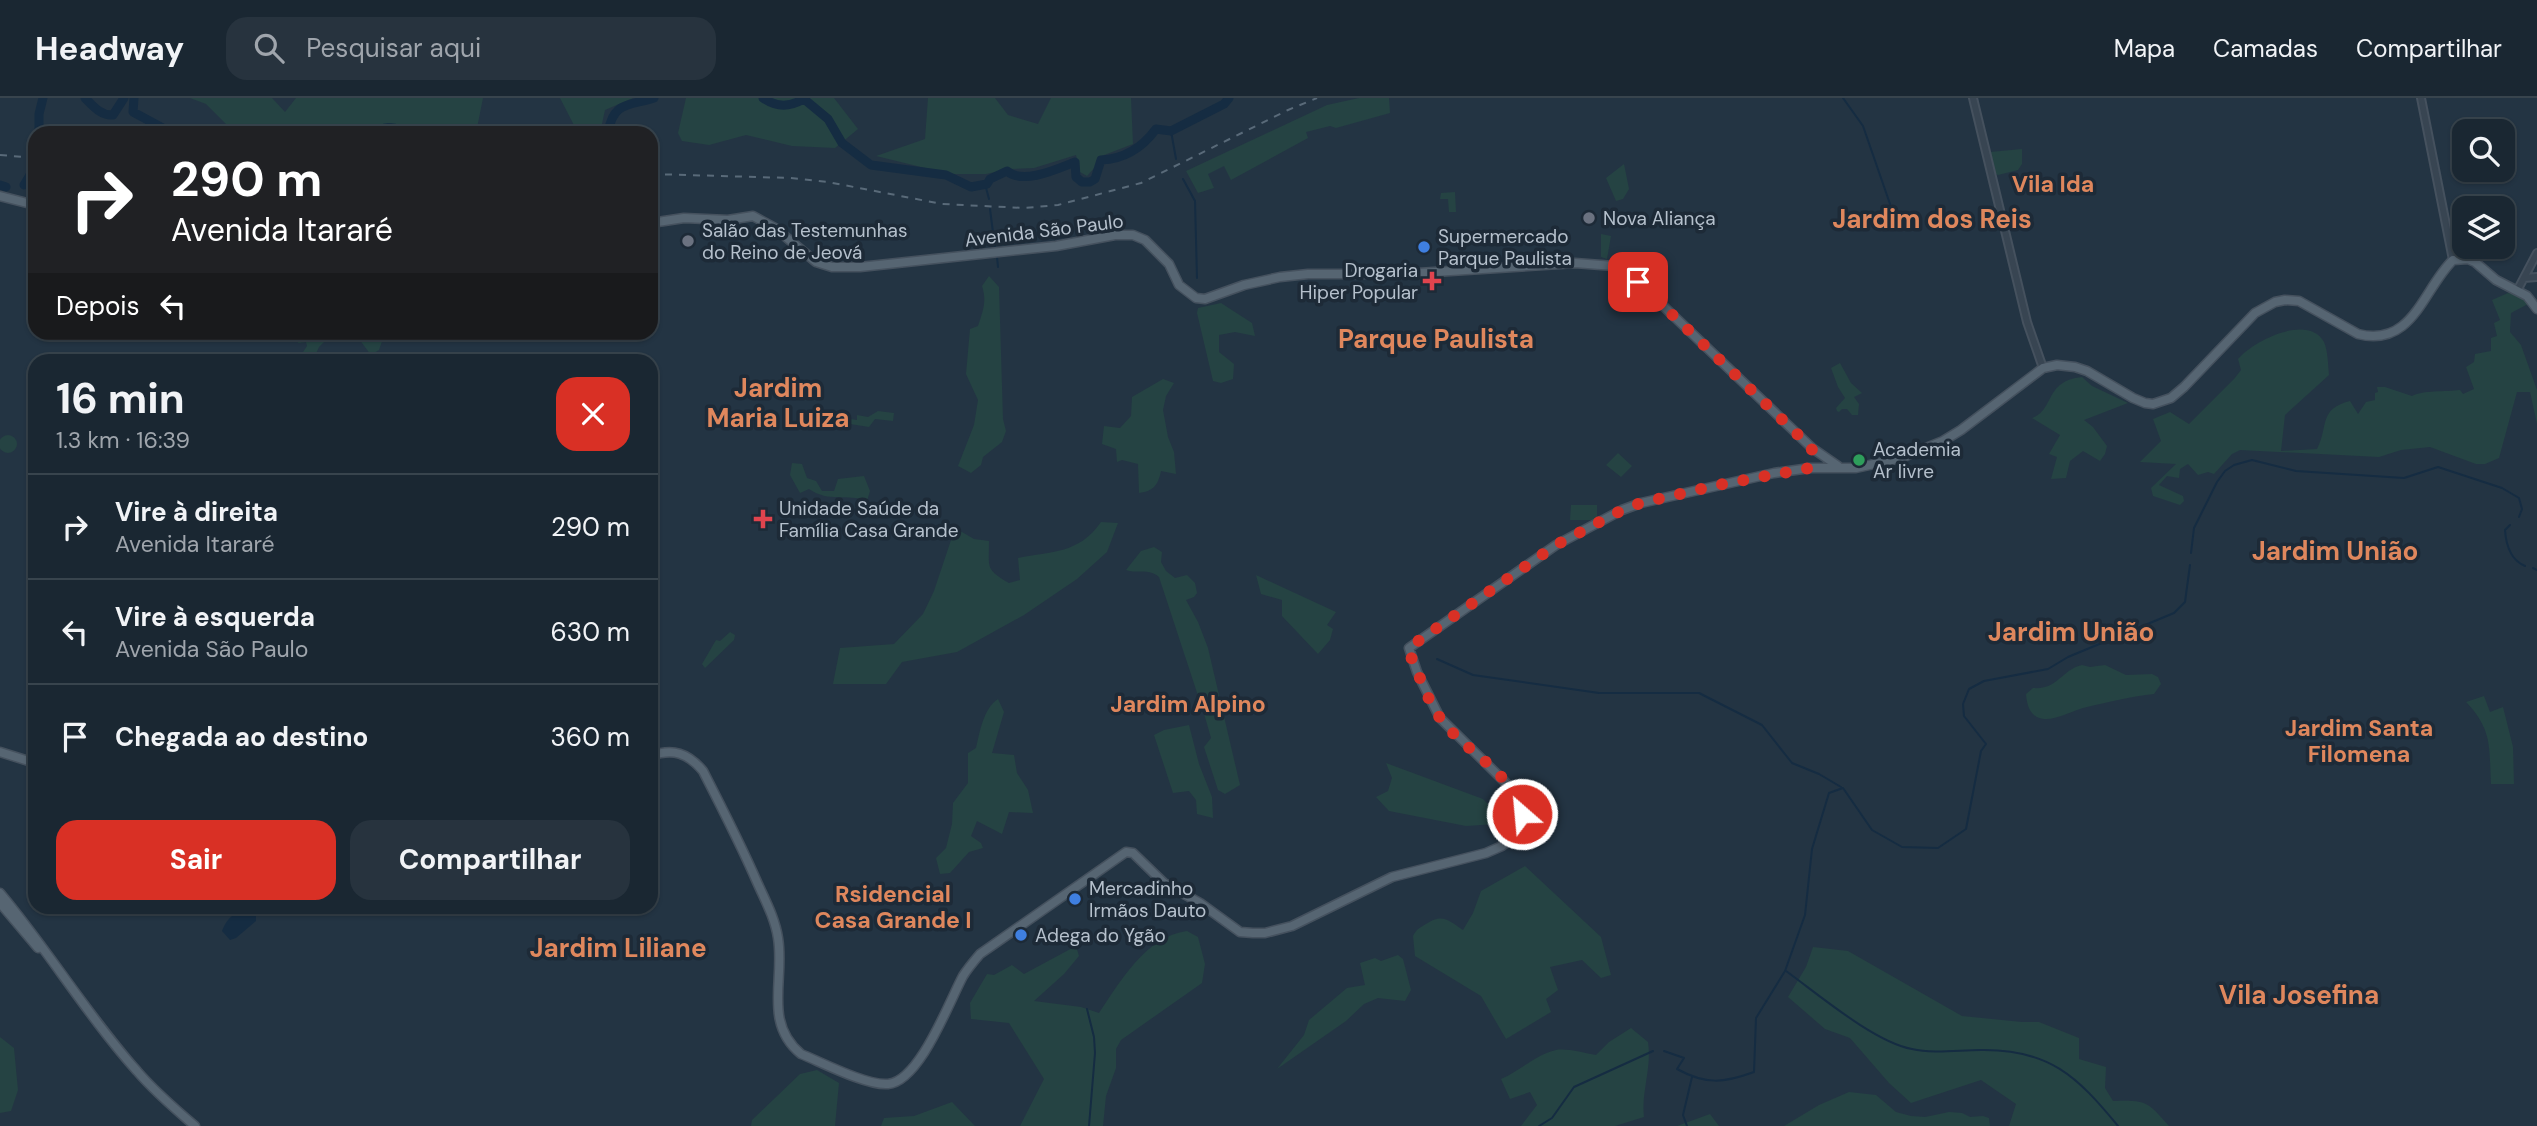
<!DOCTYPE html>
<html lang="pt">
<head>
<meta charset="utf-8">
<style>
	:root { --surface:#1a2732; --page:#27333e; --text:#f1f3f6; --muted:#9fa5ac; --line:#38444d; --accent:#d93025 }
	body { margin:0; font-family:"DM Sans",sans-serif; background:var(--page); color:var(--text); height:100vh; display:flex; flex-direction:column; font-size:26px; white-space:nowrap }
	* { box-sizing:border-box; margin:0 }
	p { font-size:23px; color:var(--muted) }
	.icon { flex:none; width:38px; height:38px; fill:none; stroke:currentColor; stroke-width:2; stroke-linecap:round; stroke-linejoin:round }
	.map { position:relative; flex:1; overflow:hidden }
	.side { position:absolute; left:28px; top:256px; width:630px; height:560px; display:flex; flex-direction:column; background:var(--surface); border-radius:21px; box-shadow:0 2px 5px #0004,0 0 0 2px var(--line) }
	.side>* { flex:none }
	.hud { position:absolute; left:28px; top:28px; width:630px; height:214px; border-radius:21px; box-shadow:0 2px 5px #0004,0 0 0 2px var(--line); background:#202124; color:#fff; overflow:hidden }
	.controls { position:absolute; left:2452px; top:21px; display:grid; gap:14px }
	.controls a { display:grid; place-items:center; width:63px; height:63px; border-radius:14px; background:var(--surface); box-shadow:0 2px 5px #0004,0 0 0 2px var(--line); font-size:35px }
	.pin { position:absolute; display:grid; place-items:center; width:60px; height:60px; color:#fff; margin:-30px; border-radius:14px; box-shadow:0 4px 10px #0006 }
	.me { position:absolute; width:77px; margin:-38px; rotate:333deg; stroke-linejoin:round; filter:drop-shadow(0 0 5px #0008) }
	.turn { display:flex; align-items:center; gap:24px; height:147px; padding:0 28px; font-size:32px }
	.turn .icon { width:91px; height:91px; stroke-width:2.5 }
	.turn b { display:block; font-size:49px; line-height:60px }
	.then { display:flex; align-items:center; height:66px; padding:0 28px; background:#0003; gap:14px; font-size:26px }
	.round { display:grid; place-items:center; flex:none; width:74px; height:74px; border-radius:21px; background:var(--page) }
	.head { display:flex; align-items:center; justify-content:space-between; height:119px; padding:0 28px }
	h1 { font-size:42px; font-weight:700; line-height:52px }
	.action { display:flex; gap:14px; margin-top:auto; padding:14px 28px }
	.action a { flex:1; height:80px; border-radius:21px; background:var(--accent); color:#fff; font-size:28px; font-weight:700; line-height:80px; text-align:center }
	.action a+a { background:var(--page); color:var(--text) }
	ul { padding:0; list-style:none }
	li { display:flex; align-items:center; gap:21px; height:105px; padding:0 28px; border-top:2px solid var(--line) }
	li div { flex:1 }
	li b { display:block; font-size:26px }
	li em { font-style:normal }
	header { display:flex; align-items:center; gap:42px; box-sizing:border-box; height:98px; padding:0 35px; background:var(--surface); border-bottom:2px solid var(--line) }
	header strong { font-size:33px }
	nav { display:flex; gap:38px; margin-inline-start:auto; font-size:24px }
	.search { width:490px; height:63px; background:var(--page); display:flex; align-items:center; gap:18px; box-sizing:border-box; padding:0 24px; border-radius:21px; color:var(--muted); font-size:26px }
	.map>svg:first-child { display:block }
	.green { fill:#254343 }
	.water { fill:#152c42 }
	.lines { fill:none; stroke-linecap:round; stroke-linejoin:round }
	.stream { stroke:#152c42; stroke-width:2 }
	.river { stroke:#152c42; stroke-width:9 }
	.minor-casing { stroke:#45515e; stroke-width:10 }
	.major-casing { stroke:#45515e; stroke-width:11 }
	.minor { stroke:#384552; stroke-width:6 }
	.major { stroke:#566572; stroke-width:8 }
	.rail { stroke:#596a79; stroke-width:2; stroke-dasharray:7 7; stroke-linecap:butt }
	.route { stroke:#d93025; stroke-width:12; stroke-dasharray:0 21.6 }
	.worship-dot { fill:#6b7280; stroke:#1d2a37; stroke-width:2.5 }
	.shop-dot { fill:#3f7fe0; stroke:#1d2a37; stroke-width:2.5 }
	.health-dot { fill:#e0444e; stroke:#1d2a37; stroke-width:2.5 }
	.leisure-dot { fill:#2e9e5b; stroke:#1d2a37; stroke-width:2.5 }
	.labels { text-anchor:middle; stroke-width:7; stroke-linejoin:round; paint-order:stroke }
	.poi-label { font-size:19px; fill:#b5c0cc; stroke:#1d2a37; text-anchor:start }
	.street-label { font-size:19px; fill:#b5c0cc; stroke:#1d2a37 }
	.quarter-label { font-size:23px; font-weight:bold; fill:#df875d; stroke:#1d2a37 }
	.district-label { font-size:26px; font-weight:bold; fill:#df875d; stroke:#1d2a37 }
</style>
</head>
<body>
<header>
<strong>Headway</strong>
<div class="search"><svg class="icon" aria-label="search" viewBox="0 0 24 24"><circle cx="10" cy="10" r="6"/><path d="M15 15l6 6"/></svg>Pesquisar aqui</div>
<nav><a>Mapa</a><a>Camadas</a><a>Compartilhar</a></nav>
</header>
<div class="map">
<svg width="2537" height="1028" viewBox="0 0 2537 1028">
	<rect width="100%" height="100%" fill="#233443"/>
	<path class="green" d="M190 0H272L285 14 296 0H483L476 35H406L403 32 374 35H245L233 33 206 6Z
		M560 0H633L605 12 600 35H578Z
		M686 0H834L858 31 835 50 792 48 746 37 709 47 682 43 678 35Z
		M928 0H995L1008 17 1038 26 1051 0H1131L1133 46 1099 59 1097 67 1087 78 1080 74 1076 57 1034 70 1009 71 986 76H950L876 58 925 41Z
		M1359 0H1389L1390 15 1336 30 1330 28 1306 34 1308 40 1231 82 1224 68 1208 76 1214 90 1198 95 1186 73 1327 7Z
		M2022 51V66L2018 72 1998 77 1994 75 1990 54Z
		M1624 66 1629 91 1623 101 1616 103 1606 80Z
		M1455 94 1456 114H1449L1448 101H1440L1441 95Z
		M1601 136 1611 138 1607 161 1601 159Z
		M989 178 999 189 1003 321 1006 333 1002 344 983 359 981 367 971 375 958 368 974 327 978 302 966 276 970 231 978 228C983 213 987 203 982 188Z
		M2508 195 2520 198 2528 206 2511 215 2510 234 2521 247 2537 292V326L2530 294H2517L2499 360 2485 366H2476L2430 349 2401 352 2379 359 2240 352 2232 356 2214 376 2208 374 2198 377 2188 366 2180 371 2179 380 2167 378 2159 387 2183 398 2184 403 2180 407 2153 398 2151 390 2176 366 2140 364 2161 343 2153 321 2170 314 2189 326 2234 281 2241 272 2238 261C2253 243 2308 215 2324 244 2328 253 2328 267 2329 277L2285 317 2281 353 2317 351C2329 328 2318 311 2350 303L2358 316 2366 304 2375 302V295L2378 294 2377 289H2385L2412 298C2423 292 2446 294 2460 292L2463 296 2474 291 2466 269 2474 264 2475 256 2491 253V240L2497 238 2494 225 2500 222 2492 202Z
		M1221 205 1252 225 1255 238 1235 234 1219 237V254L1234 266 1233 281 1221 285 1213 283 1197 215 1198 210Z
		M362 234 385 235 379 252 371 257 356 237Z
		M301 235V234L333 235 319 249 313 262H292L295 256 301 257 307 248 306 244 298 245Z
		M1840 265 1851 285 1862 295 1854 299 1859 306 1858 317H1852L1847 311H1842L1839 314 1837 313 1836 310 1845 300 1838 289 1831 270Z
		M2082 279 2092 288 2128 305 2084 322 2093 329 2107 348 2105 356 2100 363 2083 353 2070 363 2066 380 2051 381 2057 359 2049 356 2060 337 2032 320C2055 312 2044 283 2082 279Z
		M1163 281 1174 285 1166 298 1163 312 1168 339 1174 354 1176 376 1161 373C1158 387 1154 393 1139 395L1138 366 1122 362 1117 364 1116 351 1102 346 1104 328 1120 330 1131 318 1132 299Z
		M878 313 894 315 893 323 875 321 869 329 850 326V321L857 322V317L868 319Z
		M-1 346a9 9 0 1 1 18 0a9 9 0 1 1-18 0Z
		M1618 355 1632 368 1621 379 1606 367Z
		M792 365 802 366 807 380 816 383 822 393H834L838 381 864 378 870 393 867 403C847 395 829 405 809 391L800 395 790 377Z
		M1571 407H1597V419H1595L1594 422H1570Z
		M1101 424 1118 425 1107 454 1077 481 1024 517 957 554 902 564 886 586H833L840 550 894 546 923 516 934 493 955 430 974 441 989 443C989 470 985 471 1009 485L1020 482 1018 460C1052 453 1079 456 1101 424Z
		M1154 449 1162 454 1161 464 1166 473 1175 480 1187 477 1195 485 1197 495 1194 499 1186 502 1198 524 1208 550 1240 687 1225 696 1218 692 1204 649 1211 640 1205 619 1159 479C1148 470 1138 476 1126 472L1141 453Z
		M1256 477 1336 514 1327 527 1333 531 1330 542 1318 556 1282 518V502L1261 496Z
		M730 534 735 537 734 542 705 570 702 566 716 542 720 543Z
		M2082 567 2090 569 2105 567 2126 577 2152 576 2158 579 2161 586 2154 596C2132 598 2109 604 2087 609 2074 612 2057 622 2044 621 2030 619 2027 608 2026 596L2033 590C2058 592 2061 572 2082 567Z
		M2484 598 2490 614 2503 609 2513 649 2514 686H2491C2489 650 2493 632 2466 604Z
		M998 601 1004 614 992 655 1014 657 1017 675 1028 692 1033 715 1009 714 1002 736 977 723 971 738 981 745 983 750 969 754 950 775 940 776 936 760 946 750 952 726 953 705 968 685V655L976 650C980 634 983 611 998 601Z
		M1189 627 1199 666 1212 699 1213 720 1197 716 1196 702 1189 693 1173 695 1154 637 1164 632Z
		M1386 665 1483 701 1495 713 1496 726 1466 728 1389 713 1376 699 1388 693 1392 680Z
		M1525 768 1601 839 1611 877 1601 880 1582 862 1550 869 1558 892 1546 901 1551 914 1506 941 1481 898 1415 858 1413 838C1416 832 1419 830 1426 826 1443 815 1448 822 1463 832L1473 815 1481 793Z
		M1187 833 1198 839 1205 866 1202 885 1121 942 1116 951V970L1106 998 1103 1028H1020L1044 981 1009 925 971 921 970 905 987 876 994 877 1012 867 1024 876 1076 848 1079 858 1064 876 1034 903 1081 909 1099 915C1120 884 1146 838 1187 833Z
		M1813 849 1848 853 1962 918 2022 924H2039L2079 940V961L2106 969 2105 990 2113 1003C2146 1002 2147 1003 2169 1028H2009L2016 1006 1981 982 1911 1005 1889 985 1850 940 1825 931 1788 899 1806 869Z
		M1398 857 1403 861 1411 892 1405 903 1378 900 1364 906 1346 923 1277 971 1304 937 1309 922 1347 890 1365 887 1360 865 1375 860 1381 863Z
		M1631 930 1648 944C1652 970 1641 994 1644 1019L1615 1028H1521L1537 1007 1530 994 1510 1001 1501 981C1520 973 1535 957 1556 952 1567 950 1584 955 1596 957L1609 944Z
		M0 939 14 950 18 992 11 1013 0 1015Z
		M817 972 839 985 835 1028H751L752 1022 800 976Z
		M1849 994 1876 997 1896 1014 1911 1018 1925 1019 1949 1014 1962 1015 1970 1019 1983 1018 1989 1020 1990 1028H1784L1819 1007Z
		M952 1004 975 1028H881L884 1020 914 1018Z
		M1710 1016 1719 1028H1677Z"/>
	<path class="water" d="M251 810 256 815V823L236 840 230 842 222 833C227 819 237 812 251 810Z"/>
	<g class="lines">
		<path class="stream" d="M1843 0 1863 28 1890 106
			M1171 33 1176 61
			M1183 81 1195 103 1197 180
			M985 86 989 101
			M990 111 995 150
			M997 159 998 169
			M2510 427 2505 432C2506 447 2511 462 2525 468
			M2191 455 2194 430 2217 384 2225 373 2234 367 2252 362 2296 373 2404 380 2438 369 2502 390 2519 400 2522 411 2519 419
			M2533 470 2537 472
			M1437 561 1473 577 1599 595H1699L1762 627 1792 665 1819 676 1841 689
			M1786 873C1818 896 1874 944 1912 951 1933 956 1959 952 1981 952 2049 951 2077 978 2118 1028
			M1087 911 1094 939 1095 955 1089 1028
			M1664 953 1684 960 1677 971C1706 987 1724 985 1754 974L1756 920 1785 873 1805 817 1812 751 1829 695 1843 690 1872 732 1902 749 1938 750 1966 731 1981 653 1986 646 1964 618 1963 606 1969 591 1984 583 2048 571 2068 559 2174 515 2185 504 2190 467
			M1539 1028 1552 1020 1574 989 1653 953
			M1687 1028 1683 1017 1692 979"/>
		<path class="river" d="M85 0C93 8 101 18 113 17L124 0
			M134 0 133 14 172 35
			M763 0C778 10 789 9 804 1L828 21 842 45 871 67 946 77 971 89 987 86 990 81 1007 73C1023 87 1057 71 1075 64L1076 79 1082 84H1090L1095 81 1101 62C1125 61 1142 50 1156 31L1171 33 1224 6 1229 0
			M39 35V16L43 0
			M369 35C382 30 394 26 406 35
			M608 35C613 3 629 8 654 0
			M0 87 6 89
			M24 87 33 72"/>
		<defs>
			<path id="minor" d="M1973 0 2027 224 2043 270
				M2421 0 2453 162
				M2524 180 2537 179
				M2518 191 2537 155"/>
			<path id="major" d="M0 98 35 107
				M651 125 684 120 728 122 753 118 775 130 816 164 832 169H860L1056 148 1115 137H1133L1145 142 1169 166 1179 187 1196 200 1205 201 1244 187 1280 179 1308 176H1403L1575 165 1614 168 1638 184 1812 350 1838 368
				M0 654 35 665
				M651 658C673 650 688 655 703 673 722 710 741 747 757 784 765 802 775 820 778 840 785 881 763 925 801 956 821 964 867 988 888 986 920 983 949 904 963 878 968 870 974 863 980 856L1126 754 1133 755 1164 785 1200 805 1240 834 1253 835H1265L1292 828 1392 779 1486 755 1502 748 1512 740 1520 726 1522 716 1518 702 1506 685 1440 620 1417 574 1409 550 1556 447 1622 412 1641 405 1774 375 1810 370H1856L1901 360 1943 343 1961 332 2043 270 2057 267 2075 269 2087 273 2133 300 2145 305 2153 306 2171 300 2184 289 2255 215 2275 204 2285 202 2299 203 2358 236C2413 250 2423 191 2453 162L2468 161 2475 164 2496 182 2527 198 2537 211
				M0 795C48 852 87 917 137 973 154 993 175 1011 195 1028
				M0 805 38 850"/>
		</defs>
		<use href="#minor" class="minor-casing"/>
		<use href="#major" class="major-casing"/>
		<use href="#minor" class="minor"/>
		<use href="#major" class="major"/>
		<path class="rail" d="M0 57 35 60
			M651 76 790 80 828 84 942 106 1025 110 1058 107 1141 85 1288 12 1317 0"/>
	</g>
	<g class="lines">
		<path class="route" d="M1522 716C1513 675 1469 656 1445 626 1433 613 1426 594 1419 578 1414 569 1409 557 1411 548L1556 447 1622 412 1641 405 1723 386 1810 370 1812 350 1638 184"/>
	</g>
	<g class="worship-dot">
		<circle cx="1589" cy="120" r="7"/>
		<circle cx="688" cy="143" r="7"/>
	</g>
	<g class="shop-dot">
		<circle cx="1424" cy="149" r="7"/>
		<circle cx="1075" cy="801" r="7"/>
		<circle cx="1021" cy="837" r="7"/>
	</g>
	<g class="health-dot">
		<path d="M1428.5 172.5h7v7h7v7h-7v7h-7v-7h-7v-7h7z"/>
		<path d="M759.5 410.5h7v7h7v7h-7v7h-7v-7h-7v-7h7z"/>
	</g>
	<circle class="leisure-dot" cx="1859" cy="362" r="7"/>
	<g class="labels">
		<g class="poi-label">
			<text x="1603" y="127">Nova Aliança</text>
			<text x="702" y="139">Salão das Testemunhas<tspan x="702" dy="22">do Reino de Jeová</tspan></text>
			<text x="1438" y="145">Supermercado<tspan x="1438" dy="22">Parque Paulista</tspan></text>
			<text x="1418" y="179" text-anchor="end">Drogaria<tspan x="1418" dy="22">Hiper Popular</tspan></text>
			<text x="1873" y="358">Academia<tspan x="1873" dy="22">Ar livre</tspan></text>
			<text x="779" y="417">Unidade Saúde da<tspan x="779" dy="22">Família Casa Grande</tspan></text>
			<text x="1089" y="797">Mercadinho<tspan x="1089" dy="22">Irmãos Dauto</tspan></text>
			<text x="1035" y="844">Adega do Ygão</text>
		</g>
		<g class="street-label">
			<text transform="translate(1044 132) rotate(-7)" y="7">Avenida São Paulo</text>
		</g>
		<g class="quarter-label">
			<text x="2053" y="94">Vila Ida</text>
			<text x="1188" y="614">Jardim Alpino</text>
			<text x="2359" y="638">Jardim Santa<tspan x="2359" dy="26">Filomena</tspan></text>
			<text x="893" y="804">Rsidencial<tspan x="893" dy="26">Casa Grande I</tspan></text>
		</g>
		<g class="district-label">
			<text x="1932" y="130">Jardim dos Reis</text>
			<text x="1436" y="250">Parque Paulista</text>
			<text x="778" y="299">Jardim<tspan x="778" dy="30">Maria Luiza</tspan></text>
			<text x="2335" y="462">Jardim União</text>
			<text x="2071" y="543">Jardim União</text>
			<text x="618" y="859">Jardim Liliane</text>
			<text x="2299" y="906">Vila Josefina</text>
		</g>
	</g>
</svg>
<div class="controls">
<a><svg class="icon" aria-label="search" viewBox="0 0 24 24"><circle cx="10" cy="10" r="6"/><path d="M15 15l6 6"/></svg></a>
<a><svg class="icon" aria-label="layers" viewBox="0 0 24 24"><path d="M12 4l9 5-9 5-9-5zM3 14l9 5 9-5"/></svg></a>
</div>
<div class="pin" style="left:1638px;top:184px;background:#d93025"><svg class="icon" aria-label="arrive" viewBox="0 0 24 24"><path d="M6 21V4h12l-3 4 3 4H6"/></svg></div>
<svg class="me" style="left:1522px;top:716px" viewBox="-20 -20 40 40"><circle r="17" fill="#d93025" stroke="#fff" stroke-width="3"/><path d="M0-11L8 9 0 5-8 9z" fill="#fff"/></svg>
<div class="hud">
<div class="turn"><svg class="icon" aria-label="right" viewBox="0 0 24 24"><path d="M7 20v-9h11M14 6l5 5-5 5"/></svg><div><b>290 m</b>Avenida Itararé</div></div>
<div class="then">Depois<svg class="icon" aria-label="left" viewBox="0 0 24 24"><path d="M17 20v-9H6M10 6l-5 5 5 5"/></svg></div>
</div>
<section class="side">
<div class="head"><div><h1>16 min</h1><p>1.3 km · 16:39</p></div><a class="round" style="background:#d93025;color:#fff"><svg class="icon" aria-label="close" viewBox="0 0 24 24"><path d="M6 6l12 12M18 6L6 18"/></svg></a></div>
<ul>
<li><svg class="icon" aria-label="right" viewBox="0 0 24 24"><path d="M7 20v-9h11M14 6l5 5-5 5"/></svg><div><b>Vire à direita</b><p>Avenida Itararé</p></div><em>290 m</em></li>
<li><svg class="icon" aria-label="left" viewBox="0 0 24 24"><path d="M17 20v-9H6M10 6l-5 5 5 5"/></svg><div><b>Vire à esquerda</b><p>Avenida São Paulo</p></div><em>630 m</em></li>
<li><svg class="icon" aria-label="arrive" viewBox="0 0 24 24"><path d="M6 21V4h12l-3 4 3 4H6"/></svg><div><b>Chegada ao destino</b></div><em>360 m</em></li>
</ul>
<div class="action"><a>Sair</a><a>Compartilhar</a></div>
</section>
</div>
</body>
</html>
